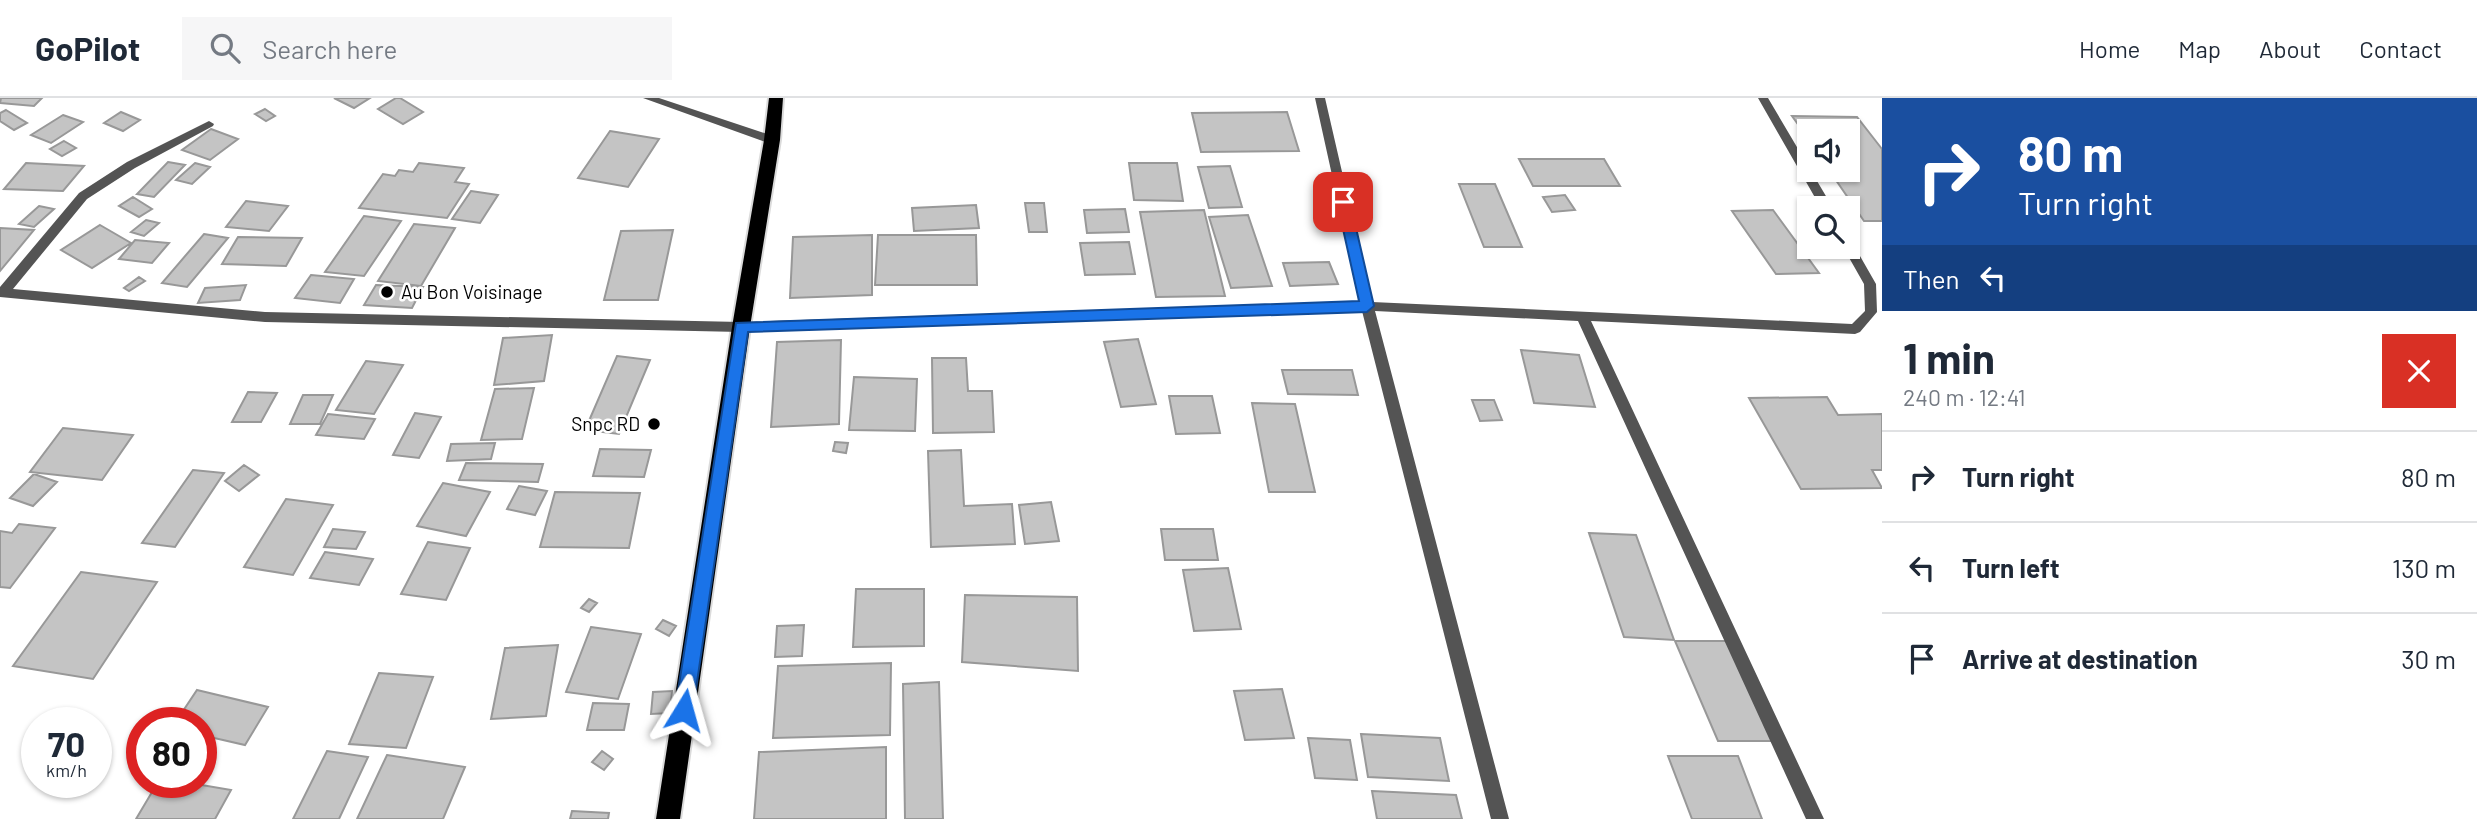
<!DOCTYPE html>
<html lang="en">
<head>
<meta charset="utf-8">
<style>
	:root { --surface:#fff; --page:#f6f6f7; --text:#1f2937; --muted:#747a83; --line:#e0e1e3 }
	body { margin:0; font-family:Barlow,sans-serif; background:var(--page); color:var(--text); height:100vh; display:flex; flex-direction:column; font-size:26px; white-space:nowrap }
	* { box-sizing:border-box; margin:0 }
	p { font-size:23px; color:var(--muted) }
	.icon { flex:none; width:38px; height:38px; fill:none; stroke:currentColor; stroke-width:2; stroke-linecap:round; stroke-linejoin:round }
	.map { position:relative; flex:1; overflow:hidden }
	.panel { display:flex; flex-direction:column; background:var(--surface); width:595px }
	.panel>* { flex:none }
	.top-card { background:#1a4fa0; color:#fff; overflow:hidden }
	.buttons { position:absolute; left:1797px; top:21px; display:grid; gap:14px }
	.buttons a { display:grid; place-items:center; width:63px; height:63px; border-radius:0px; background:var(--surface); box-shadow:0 2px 5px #0004; font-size:35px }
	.speed { position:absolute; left:21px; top:609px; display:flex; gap:14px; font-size:35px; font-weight:700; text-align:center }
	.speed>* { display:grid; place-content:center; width:91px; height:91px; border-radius:50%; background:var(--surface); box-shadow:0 2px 5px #0004; line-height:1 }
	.speed small { font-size:18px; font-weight:400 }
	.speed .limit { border:10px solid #d22; background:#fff; color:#111 }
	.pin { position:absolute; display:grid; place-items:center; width:60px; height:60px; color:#fff; margin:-30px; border-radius:14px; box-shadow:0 4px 10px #0006 }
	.me { position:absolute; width:77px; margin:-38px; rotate:8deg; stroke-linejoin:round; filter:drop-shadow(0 0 5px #0008) }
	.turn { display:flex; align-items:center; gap:24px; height:147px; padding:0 21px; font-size:32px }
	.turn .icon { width:91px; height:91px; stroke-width:2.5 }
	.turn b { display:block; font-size:49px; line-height:60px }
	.then { display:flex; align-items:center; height:66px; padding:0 21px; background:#0003; gap:14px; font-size:26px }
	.round { display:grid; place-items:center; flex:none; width:74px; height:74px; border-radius:0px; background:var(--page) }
	.summary { display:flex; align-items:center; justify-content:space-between; height:119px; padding:0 21px }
	h1 { font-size:42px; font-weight:700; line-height:52px }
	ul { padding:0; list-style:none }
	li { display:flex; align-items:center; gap:21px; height:91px; padding:0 21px; border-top:2px solid var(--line) }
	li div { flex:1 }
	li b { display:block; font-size:26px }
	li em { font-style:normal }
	header { display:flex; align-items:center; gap:42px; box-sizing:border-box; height:98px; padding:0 35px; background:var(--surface); border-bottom:2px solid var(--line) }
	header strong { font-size:33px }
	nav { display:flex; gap:38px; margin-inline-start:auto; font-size:24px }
	.search { width:490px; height:63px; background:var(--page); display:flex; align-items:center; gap:18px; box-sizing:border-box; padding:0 24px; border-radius:0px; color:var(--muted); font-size:26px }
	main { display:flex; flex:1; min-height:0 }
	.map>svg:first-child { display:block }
	.building { fill:#c4c4c4; stroke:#989898; stroke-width:2 }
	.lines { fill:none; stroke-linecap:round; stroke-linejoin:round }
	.trunk-casing { stroke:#dbdbdb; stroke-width:4 }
	.minor { fill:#545454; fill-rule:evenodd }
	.trunk { fill:#000; fill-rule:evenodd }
	.route { fill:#1a73e8; stroke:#114b97; stroke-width:2 }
	.poi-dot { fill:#000; stroke:#fff; stroke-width:2.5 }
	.labels { text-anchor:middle; stroke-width:5; stroke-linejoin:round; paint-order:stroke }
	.poi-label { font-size:19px; fill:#000; stroke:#fff; text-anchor:start }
</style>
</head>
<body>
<header>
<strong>GoPilot</strong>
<div class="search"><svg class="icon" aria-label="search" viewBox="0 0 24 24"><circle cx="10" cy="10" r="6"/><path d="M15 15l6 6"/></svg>Search here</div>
<nav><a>Home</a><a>Map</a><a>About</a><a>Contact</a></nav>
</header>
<main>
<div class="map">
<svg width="1882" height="721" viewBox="0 0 1882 721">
	<rect width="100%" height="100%" fill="#fff"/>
	<path class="building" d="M1 0H42L34 8 0 5Z
		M334 0H370L354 10Z
		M396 0H400L423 14 403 26 378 11Z
		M265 11 275 18 266 23 255 16Z
		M6 12 27 25 14 32 0 23V15Z
		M121 14 140 22 123 33 104 25Z
		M1287 14 1299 53 1201 54 1192 15Z
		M63 17 83 24 51 45 31 37Z
		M1792 18 1857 19 1882 51V123H1864L1829 72H1848V33H1810V43Z
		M211 31 238 41 210 62 182 52Z
		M610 33 659 41 628 89 578 80Z
		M64 43 76 50 62 58 50 51Z
		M1519 61H1604L1620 88H1533Z
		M168 64 185 67 154 99 137 96Z
		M26 65 84 68 63 93 4 91Z
		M195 65 210 69 192 86 176 82Z
		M419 65 464 70 455 84 469 86 447 120 359 110 383 76 395 78 399 72 413 74Z
		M1129 65H1177L1183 103 1134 102Z
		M1230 68 1242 109 1209 110 1198 69Z
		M1459 86H1495L1522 149H1484Z
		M471 93 498 97 480 125 452 121Z
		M1565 97 1575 112 1552 114 1543 99Z
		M133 99 152 111 139 119 119 108Z
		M246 103 288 108 269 133 226 129Z
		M1025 105H1044L1047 134H1029Z
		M976 107 979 130 914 133 912 110Z
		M39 108 54 111 34 129 19 126Z
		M1125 111 1129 134 1087 135 1084 112Z
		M1204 112 1225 198 1156 199 1140 114Z
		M1773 112 1819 175 1776 176 1732 113Z
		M1248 117 1272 188 1231 190 1209 119Z
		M364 118 401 123 364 178 325 174Z
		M146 122 159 125 144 138 131 134Z
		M414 126 455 130 421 188 378 183Z
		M100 127 131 145 92 170 61 152Z
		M0 130 34 132 0 173Z
		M673 132 658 202H604L621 133Z
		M204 136 228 140 187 189 162 185Z
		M872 137V197L790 200 793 139Z
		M878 137H976L977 187H875Z
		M238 139 302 140 286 168 222 166Z
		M135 142 169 145 152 165 119 161Z
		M1129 144 1135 176 1085 177 1080 145Z
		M1329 164 1338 186 1290 188 1283 165Z
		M311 177 354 181 340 205 295 200Z
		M139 179 145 183 129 193 124 190Z
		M246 187 240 202 198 205 205 190Z
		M376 187 423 189 412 210 364 207Z
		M552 237 544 283 494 287 503 240Z
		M1138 241 1156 306 1121 309 1104 244Z
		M841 242 839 326 771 329 777 244Z
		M1521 252 1579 257 1595 309 1534 305Z
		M617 258 650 262 619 336 585 332Z
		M932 260H966L968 293H992L994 334 933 335Z
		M366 263 403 267 374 316 336 312Z
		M1282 272H1352L1358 297 1288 296Z
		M854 279 917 281 915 333 849 332Z
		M534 290 522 341 481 342 495 291Z
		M248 294 277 295 261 324H232Z
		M303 297H333L320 326H290Z
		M1169 298H1212L1220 335 1176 336Z
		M1827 299 1838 317 1882 316V372H1872L1882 390 1801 391 1749 300Z
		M1472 302H1494L1502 322 1480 323Z
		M1252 305 1295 306 1315 394H1269Z
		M415 315 441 319 419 360 393 357Z
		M328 316 375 321 364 341 316 337Z
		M63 330 133 337 102 382 30 374Z
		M835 344 848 345 846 355 833 353Z
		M495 345 491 361 447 363 451 346Z
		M600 351 651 352 644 379 593 378Z
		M961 352 964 408 1012 406 1015 446 931 449 928 353Z
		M466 365 543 366 538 384 459 382Z
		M244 367 259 377 239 393 225 383Z
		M193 372 224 375 175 449 142 445Z
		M34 376 57 384 33 408 10 400Z
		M443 385 490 394 466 438 417 428Z
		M519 388 547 393 535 417 507 411Z
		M555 394 640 395 629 450 540 449Z
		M286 401 333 407 293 477 244 469Z
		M1051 404 1059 443 1025 446 1019 407Z
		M19 426 55 430 10 490 0 489V433L12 435Z
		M333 431 365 434 356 451 324 449Z
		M1161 431H1213L1218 462H1165Z
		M1589 435 1636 437 1674 542 1624 539Z
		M428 444 470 450 446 502 401 496Z
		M325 454 373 461 359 487 310 480Z
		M1228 470 1241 531 1194 533 1183 472Z
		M81 474 157 484 93 581 13 568Z
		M856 491H924V548L853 549Z
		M965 497 1077 499 1078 573 962 564Z
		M589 501 597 505 589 514 581 510Z
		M663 522 676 528 669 538 656 531Z
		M804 527 802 558 775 559 777 528Z
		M591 529 641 536 618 601 566 594Z
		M1675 543H1731L1777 643H1718Z
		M558 547 546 618 491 621 505 550Z
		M891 565 890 637 773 640 778 568Z
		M379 575 433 579 406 650 349 646Z
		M939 584 943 721H905L903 586Z
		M1282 591 1294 640 1245 642 1234 593Z
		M197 592 268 609 245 647 201 637V625H175Z
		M672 593 670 615 651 616 653 594Z
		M593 605 629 606 624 632H587Z
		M1361 636 1440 640 1449 683 1368 679Z
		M1308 640 1350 642 1357 682 1315 680Z
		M886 649V721H754L759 654Z
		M327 653 368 659 339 721H293Z
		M602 653 613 661 604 672 592 664Z
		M387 657 465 669 443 721H357Z
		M1668 658H1738L1762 721H1692Z
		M158 684H184L231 692 215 721H136Z
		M1372 693 1456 697 1462 721H1377Z
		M572 713 609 715 608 721H570Z"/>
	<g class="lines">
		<defs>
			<path id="trunk" d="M769 0H783L780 42 750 229 680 721H656L732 229 764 42Z"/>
		</defs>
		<use href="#trunk" class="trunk-casing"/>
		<path class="minor" d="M643 0H659L776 39 778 42 772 46 768 45Z
			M1315 0H1325L1372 204 1852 226 1865 213 1864 186 1843 149H1848V143L1852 144 1876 186 1877 214 1860 234 1855 236 1591 223 1824 721H1806L1578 223 1375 213 1509 721H1491L1362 213 741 234 265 224 0 199V189L79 95 127 64 209 23 214 26 213 28 135 70 87 101 13 191 265 214 741 224 1360 204Z
			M1758 0H1768L1833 110H1821Z"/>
		<use href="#trunk" class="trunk"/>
	</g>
	<path class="route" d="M1343 100 1350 104 1374 208 1367 214 748 234 693 612 690 618 684 621 677 618 675 612 736 225 1359 203 1337 104Z"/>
	<g class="poi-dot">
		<circle cx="387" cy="194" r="7"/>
		<circle cx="654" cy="326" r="7"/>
	</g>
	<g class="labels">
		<g class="poi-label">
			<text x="401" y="201">Au Bon Voisinage</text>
			<text x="640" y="333" text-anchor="end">Snpc RD</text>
		</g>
	</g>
</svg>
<div class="buttons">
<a><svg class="icon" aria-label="sound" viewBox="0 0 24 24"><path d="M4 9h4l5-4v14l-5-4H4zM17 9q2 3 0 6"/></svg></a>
<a><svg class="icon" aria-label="search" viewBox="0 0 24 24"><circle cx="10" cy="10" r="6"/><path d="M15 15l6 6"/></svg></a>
</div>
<div class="speed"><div>70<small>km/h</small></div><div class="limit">80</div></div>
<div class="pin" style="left:1343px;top:104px;background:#d93025"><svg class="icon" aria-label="arrive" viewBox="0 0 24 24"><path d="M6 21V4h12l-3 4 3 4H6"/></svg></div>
<svg class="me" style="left:684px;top:612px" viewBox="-20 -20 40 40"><path d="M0-17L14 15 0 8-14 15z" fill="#1a73e8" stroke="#fff" stroke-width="4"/></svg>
</div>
<section class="panel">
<div class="top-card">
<div class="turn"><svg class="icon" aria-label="right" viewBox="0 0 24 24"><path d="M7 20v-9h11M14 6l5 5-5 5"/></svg><div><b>80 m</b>Turn right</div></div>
<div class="then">Then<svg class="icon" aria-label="left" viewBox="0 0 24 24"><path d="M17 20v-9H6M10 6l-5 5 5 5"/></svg></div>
</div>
<div class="summary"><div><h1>1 min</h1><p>240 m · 12:41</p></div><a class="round" style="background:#d93025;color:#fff"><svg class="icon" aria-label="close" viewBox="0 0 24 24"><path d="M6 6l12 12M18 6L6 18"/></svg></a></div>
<ul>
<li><svg class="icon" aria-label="right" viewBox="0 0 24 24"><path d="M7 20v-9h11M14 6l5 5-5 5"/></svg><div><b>Turn right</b></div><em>80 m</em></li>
<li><svg class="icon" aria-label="left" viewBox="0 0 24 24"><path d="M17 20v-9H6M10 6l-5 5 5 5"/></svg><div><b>Turn left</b></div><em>130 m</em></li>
<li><svg class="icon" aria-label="arrive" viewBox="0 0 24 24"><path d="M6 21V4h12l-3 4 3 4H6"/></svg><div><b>Arrive at destination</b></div><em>30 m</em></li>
</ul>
</section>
</main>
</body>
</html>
